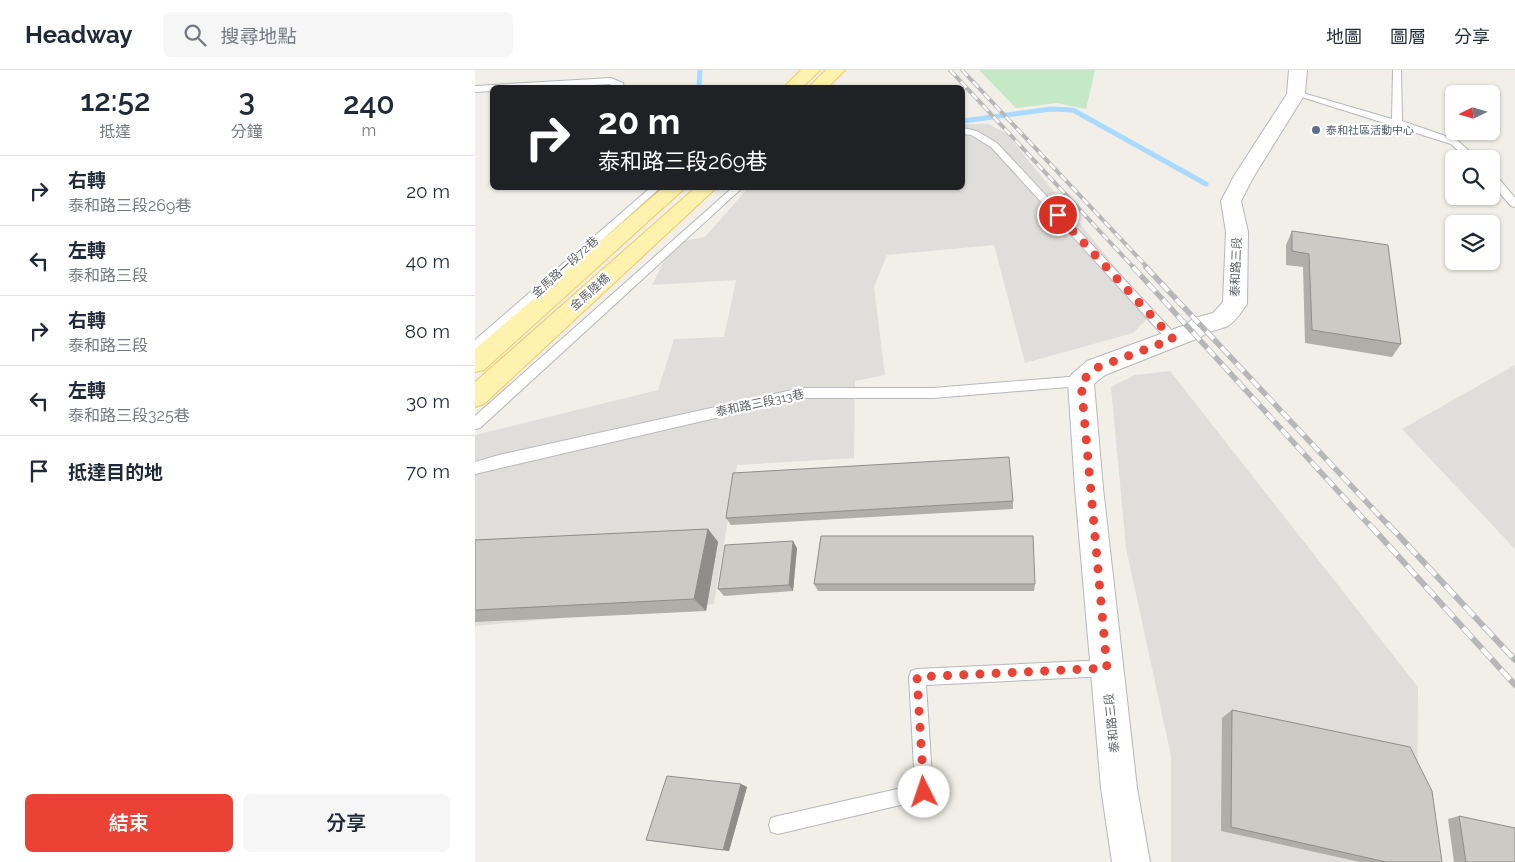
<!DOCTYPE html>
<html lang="zh-TW">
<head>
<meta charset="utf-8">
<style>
	:root { --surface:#fff; --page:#f6f6f7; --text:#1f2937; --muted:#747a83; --line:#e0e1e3; --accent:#ea4335 }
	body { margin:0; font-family:Raleway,"Noto Sans TC",sans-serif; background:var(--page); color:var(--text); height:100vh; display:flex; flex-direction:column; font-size:19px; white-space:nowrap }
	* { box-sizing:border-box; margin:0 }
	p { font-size:16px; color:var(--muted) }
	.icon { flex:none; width:28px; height:28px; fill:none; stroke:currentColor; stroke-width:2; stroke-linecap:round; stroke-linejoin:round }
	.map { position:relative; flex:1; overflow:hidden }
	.side { display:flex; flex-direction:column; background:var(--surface); width:475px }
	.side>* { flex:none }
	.hud { position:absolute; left:15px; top:15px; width:475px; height:105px; border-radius:8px; box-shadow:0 1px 4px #0004; background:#202124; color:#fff; overflow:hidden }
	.needle { width:32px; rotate:265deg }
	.fabs { position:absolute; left:970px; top:15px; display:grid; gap:10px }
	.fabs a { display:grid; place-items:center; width:55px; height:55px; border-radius:8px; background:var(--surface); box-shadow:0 1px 4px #0004; font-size:25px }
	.pin { position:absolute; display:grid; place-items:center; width:42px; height:42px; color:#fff; margin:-21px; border:2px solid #fff; border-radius:50%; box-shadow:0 1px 5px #0007 }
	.me { position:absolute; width:55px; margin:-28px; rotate:356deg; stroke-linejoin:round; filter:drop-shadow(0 0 4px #0008) }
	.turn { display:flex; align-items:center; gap:18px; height:105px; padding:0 25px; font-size:22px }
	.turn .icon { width:65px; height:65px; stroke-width:2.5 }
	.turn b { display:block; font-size:35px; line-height:42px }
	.eta { display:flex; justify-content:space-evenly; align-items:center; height:85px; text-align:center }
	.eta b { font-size:30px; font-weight:600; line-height:35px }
	.action { display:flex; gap:10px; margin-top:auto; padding:10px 25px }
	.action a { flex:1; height:58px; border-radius:8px; background:var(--accent); color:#fff; font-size:20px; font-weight:600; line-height:58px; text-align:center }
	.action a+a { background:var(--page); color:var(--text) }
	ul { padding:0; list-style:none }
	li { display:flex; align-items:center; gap:15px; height:70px; padding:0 25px; border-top:1px solid var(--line) }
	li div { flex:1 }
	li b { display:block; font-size:19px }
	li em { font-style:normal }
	header { display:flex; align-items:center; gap:30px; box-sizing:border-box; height:70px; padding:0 25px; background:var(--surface); border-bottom:1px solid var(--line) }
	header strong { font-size:24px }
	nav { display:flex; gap:28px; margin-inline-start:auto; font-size:18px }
	.search { width:350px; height:45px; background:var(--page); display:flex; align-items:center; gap:12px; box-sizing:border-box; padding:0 18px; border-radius:8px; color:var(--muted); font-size:19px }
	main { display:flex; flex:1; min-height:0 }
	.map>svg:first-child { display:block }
	.industrial { fill:#e0deda }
	.green { fill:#c5e8c5 }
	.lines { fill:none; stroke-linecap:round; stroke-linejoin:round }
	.stream { stroke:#aadaff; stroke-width:5 }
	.service-casing { stroke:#b5b8bc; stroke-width:2 }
	.minor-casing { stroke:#b5b8bc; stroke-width:2 }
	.primary-casing { stroke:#f2c960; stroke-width:2 }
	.service { fill:#fff; fill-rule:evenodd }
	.minor { fill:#fff; fill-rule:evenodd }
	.primary { fill:#fff2af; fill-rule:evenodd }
	.rail-far2-casing { stroke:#b6b7b8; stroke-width:4 }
	.rail-far1-casing { stroke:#b6b7b8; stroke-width:5.5 }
	.rail-casing { stroke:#b6b7b8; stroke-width:6 }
	.rail-far2 { stroke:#fff; stroke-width:2.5; stroke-dasharray:8; stroke-linecap:butt }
	.rail-far1 { stroke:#fff; stroke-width:4; stroke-dasharray:11; stroke-linecap:butt }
	.rail { stroke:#fff; stroke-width:4.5; stroke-dasharray:14; stroke-linecap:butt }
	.wall { fill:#afaea9 }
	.shaded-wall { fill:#8f8d8a }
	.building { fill:#cccac5; stroke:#8f8d8a }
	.route { stroke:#ea4335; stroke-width:9; stroke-dasharray:0 16.2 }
	.service-dot { fill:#5c6f8a; stroke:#fff; stroke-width:2 }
	.labels { text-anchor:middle; stroke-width:4.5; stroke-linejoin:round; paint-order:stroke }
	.far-service-label { font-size:11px; fill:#4e5e75; stroke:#fff; text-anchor:start }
	.street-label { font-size:12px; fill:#5f6368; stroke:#fff }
</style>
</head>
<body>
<header>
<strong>Headway</strong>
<div class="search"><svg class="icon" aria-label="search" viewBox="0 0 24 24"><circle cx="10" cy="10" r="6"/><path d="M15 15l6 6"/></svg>搜尋地點</div>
<nav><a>地圖</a><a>圖層</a><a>分享</a></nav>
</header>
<main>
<section class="side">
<div class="eta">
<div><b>12:52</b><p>抵達</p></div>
<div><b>3</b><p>分鐘</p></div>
<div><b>240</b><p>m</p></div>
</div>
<ul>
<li><svg class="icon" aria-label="right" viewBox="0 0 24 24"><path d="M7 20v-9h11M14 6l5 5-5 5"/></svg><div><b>右轉</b><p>泰和路三段269巷</p></div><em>20 m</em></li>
<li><svg class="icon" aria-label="left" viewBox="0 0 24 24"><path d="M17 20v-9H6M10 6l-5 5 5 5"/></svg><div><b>左轉</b><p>泰和路三段</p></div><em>40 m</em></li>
<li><svg class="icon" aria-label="right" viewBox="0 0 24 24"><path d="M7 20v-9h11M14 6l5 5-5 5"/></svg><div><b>右轉</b><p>泰和路三段</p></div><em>80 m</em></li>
<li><svg class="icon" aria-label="left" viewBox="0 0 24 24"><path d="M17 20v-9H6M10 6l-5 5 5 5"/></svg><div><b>左轉</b><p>泰和路三段325巷</p></div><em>30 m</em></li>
<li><svg class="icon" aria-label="arrive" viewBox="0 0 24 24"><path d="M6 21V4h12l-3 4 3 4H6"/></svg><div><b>抵達目的地</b></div><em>70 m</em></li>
</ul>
<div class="action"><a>結束</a><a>分享</a></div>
</section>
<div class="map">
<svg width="1040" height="792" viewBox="0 0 1040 792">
	<rect width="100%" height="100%" fill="#f1efe8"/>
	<path class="industrial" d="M488 54H513L531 63 678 243 658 263 550 293 519 175 412 185 399 217 410 305 380 311 379 388 262 395 239 534 0 556V365L183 320 199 269 249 267 261 210 177 215 198 173 230 167 273 118H488Z
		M1040 295V479L927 359Z
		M695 301 943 617 942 792H696V686L651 478 636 317 660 305Z"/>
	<path class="green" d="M504 0H620L611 39 582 33 541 38Z"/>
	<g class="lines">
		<path class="stream" d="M224 18 225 0
			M488 51 576 39 598 40 731 114"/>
		<defs>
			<path id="service" d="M918 0H926L927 51 982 70 1003 89H992L976 74 817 24 821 21 917 49Z
				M136 8 148 13 149 18H141L135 14 72 18H18V21L0 22V16Z
				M488 58 502 61 522 73 702 266 704 269 702 272H694L516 77 496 65 488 64Z
				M1016 103 1020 104 1040 128V137L1036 136 1016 113Z
				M175 118H185L4 280 0 282V270Z
				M257 118H267L5 358 0 359V346Z
				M606 306 610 308 612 311 610 314 606 316 458 328H326L0 404V392L24 385 326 318H458Z
				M632 590 638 592 640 598 638 604 632 606 451 615 458 722 455 728 303 764 296 762 294 755 296 748 303 746 440 715 434 607 436 601 442 599Z"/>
			<path id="minor" d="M814 0H832L830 24 779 106 766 131 773 162 772 234C767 241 760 252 753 256 743 260 735 260 726 267L630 305 619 314 628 418 662 718 675 792H637L626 718 600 418 593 311 597 304 612 291 710 255 719 248 738 243 748 232 751 162 746 131 759 106 812 24Z"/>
			<path id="primary" d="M326 0H345L327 18H308Z
				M351 0H370L352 18H333Z
				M188 118H210L9 300 0 302V279Z
				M220 118H241L9 334 0 337V312Z"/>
		</defs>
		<use href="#service" class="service-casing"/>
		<use href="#minor" class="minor-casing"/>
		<use href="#primary" class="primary-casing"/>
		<use href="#service" class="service"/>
		<use href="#minor" class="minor"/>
		<use href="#primary" class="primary"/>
		<defs>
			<path id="rail-far2" d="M475 0 659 198
				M487 0 673 198"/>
			<path id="rail-far1" d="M658 197 895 456
				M671 197 914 456"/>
			<path id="rail" d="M894 454 1040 615
				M913 454 1040 590"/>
		</defs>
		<use href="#rail-far2" class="rail-far2-casing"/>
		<use href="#rail-far1" class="rail-far1-casing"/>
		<use href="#rail" class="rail-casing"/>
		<use href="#rail-far2" class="rail-far2"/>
		<use href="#rail-far1" class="rail-far1"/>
		<use href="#rail" class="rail"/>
	</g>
	<path class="wall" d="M817 161 926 274 917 287 830 273 828 197 811 195V175Z
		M538 431V439L256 455 251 448Z
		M233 459 243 472 231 541 0 552V470Z
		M322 478 318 521 249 526 243 519Z
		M339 514H560L559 521H343Z
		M757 640 967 792H885L746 761 747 648Z
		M266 714 272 717 254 781 171 770Z
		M984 746 1040 792H979L973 749Z"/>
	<path class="shaded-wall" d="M233 459 243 472 231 541 219 529Z
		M318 471 322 478 318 521 314 515Z
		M266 714 272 717 254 781 248 780Z"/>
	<path class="building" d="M817 161 913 175 926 274 837 260 834 184 817 181Z
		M534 387 538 431 251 448 258 403Z
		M233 459 219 529 0 540V470Z
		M346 466H558L560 514H339Z
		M318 471 314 515 243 519 250 475Z
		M757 640 935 677 957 721 967 792H911L756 757Z
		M192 706 266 714 248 780 171 770Z
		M984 746 1040 758V792H991Z"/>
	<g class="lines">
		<path class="route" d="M449 722 442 607 632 598 606 312 621 298 698 269 583 145"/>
	</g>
	<circle class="service-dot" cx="841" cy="60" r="5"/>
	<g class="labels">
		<g class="far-service-label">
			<text x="851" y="64">泰和社區活動中心</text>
		</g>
		<g class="street-label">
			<text transform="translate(90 197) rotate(-42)" y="4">金馬路一段72巷</text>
			<text transform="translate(761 197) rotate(-88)" y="4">泰和路三段</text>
			<text transform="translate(115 222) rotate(-42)" y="4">金馬陸橋</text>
			<text transform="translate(285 333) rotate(-12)" y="4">泰和路三段313巷</text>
			<text transform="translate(637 653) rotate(-96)" y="4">泰和路三段</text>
		</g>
	</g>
</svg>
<div class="fabs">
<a><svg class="needle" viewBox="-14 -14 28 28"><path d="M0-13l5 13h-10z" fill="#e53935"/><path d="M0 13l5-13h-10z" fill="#747a83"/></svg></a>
<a><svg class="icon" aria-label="search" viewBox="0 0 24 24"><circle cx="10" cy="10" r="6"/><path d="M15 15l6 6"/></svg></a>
<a><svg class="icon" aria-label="layers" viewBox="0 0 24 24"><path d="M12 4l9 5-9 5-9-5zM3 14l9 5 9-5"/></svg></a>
</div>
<div class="pin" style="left:583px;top:145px;background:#d93025"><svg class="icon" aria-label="arrive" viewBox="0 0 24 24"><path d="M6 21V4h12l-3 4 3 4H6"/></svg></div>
<svg class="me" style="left:449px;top:722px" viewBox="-20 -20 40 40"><circle r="19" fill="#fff"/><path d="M0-13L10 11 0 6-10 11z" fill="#ea4335"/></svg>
<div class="hud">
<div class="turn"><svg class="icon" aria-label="right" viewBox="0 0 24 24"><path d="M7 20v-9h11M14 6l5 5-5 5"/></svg><div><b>20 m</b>泰和路三段269巷</div></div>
</div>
</div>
</main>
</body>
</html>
